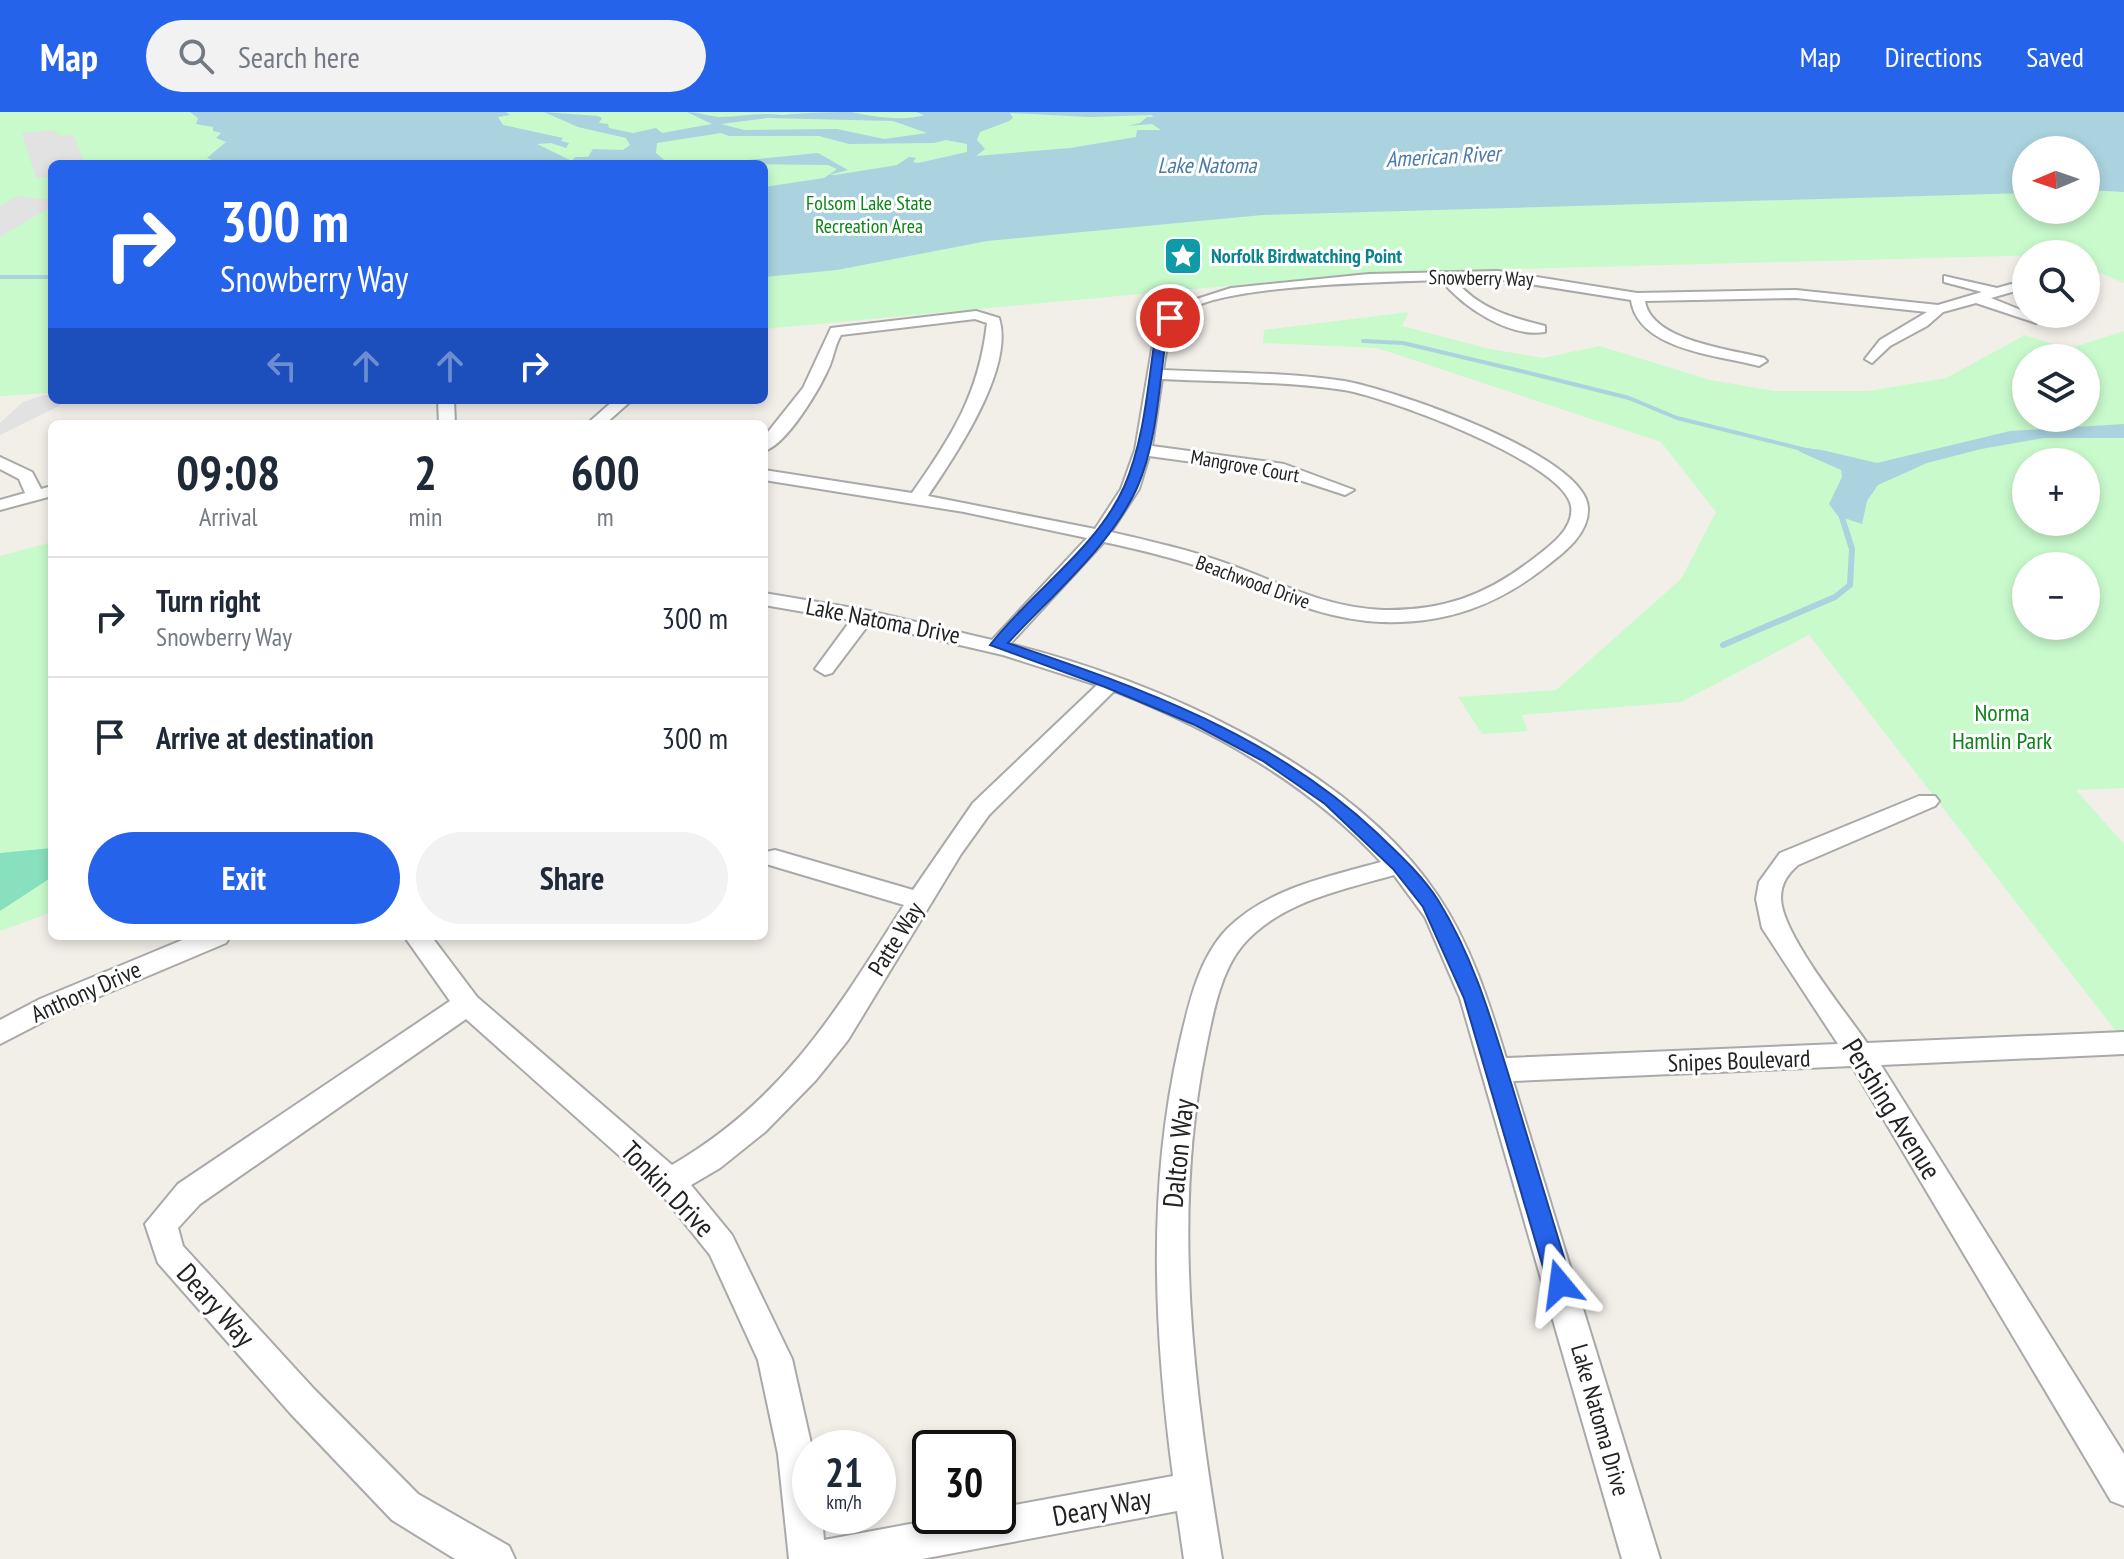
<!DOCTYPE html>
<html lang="en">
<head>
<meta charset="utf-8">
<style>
	:root { --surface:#fff; --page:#f2f2f3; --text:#1f2937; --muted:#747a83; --line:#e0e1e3; --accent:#2563eb }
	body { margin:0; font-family:"PT Sans Narrow",sans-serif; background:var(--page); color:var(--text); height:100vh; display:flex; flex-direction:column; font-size:30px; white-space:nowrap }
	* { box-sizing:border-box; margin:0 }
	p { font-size:26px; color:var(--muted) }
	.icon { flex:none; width:44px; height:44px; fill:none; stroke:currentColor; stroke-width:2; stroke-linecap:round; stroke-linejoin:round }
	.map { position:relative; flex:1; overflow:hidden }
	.panel { position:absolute; left:48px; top:308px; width:720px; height:520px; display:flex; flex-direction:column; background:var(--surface); border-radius:12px; box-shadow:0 4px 12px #0003 }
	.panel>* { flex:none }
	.hud { position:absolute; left:48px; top:48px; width:720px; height:244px; border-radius:12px; box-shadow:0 4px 12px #0003; background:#2563eb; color:#fff; overflow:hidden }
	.needle { width:52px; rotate:268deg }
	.buttons { position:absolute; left:2012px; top:24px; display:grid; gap:16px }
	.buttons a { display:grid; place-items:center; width:88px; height:88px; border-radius:50%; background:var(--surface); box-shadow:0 4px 12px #0003; font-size:40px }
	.speed { position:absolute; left:792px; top:1318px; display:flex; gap:16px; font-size:40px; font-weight:700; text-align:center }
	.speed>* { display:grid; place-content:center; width:104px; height:104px; border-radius:50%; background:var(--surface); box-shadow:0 4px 12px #0003; line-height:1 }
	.speed small { font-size:20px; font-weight:400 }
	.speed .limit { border:4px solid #111; border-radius:12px; background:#fff; color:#111 }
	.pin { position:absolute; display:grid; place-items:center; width:68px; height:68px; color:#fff; margin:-34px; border:4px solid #fff; border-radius:50%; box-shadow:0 2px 8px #0007 }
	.me { position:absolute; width:88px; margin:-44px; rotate:344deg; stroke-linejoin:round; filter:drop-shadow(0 0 6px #0008) }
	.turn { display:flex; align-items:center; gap:28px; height:168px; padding:0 40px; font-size:36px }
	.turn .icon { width:104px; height:104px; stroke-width:2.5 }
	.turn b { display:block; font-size:56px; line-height:68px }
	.lanes { display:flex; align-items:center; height:76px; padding:0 40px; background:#0003; justify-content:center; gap:40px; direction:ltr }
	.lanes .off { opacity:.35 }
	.eta { display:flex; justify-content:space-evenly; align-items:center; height:136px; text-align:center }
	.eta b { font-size:48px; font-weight:800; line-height:56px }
	.button { display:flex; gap:16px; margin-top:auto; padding:16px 40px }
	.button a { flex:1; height:92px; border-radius:48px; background:var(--accent); color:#fff; font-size:32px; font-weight:800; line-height:92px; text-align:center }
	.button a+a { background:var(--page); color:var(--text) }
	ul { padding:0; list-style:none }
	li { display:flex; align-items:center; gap:24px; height:120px; padding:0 40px; border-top:2px solid var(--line) }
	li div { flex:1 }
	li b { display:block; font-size:30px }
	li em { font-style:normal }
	header { display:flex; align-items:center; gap:48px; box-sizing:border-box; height:112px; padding:0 40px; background:var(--accent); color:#fff }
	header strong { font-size:38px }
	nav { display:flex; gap:44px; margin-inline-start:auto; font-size:28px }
	.search { width:560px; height:72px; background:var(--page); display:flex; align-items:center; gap:20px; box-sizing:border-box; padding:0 28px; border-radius:44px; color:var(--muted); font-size:30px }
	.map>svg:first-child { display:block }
	.park { fill:#c8facc; fill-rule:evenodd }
	.pitch { fill:#88e0be }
	.parking { fill:#e2e2e2 }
	.water { fill:#aad3df; fill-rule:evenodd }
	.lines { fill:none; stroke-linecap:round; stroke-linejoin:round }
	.stream-far1 { stroke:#aad3df; stroke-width:4 }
	.stream { stroke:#aad3df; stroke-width:6 }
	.street-casing { stroke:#a9a9a9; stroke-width:4 }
	.street { fill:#fff; fill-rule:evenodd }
	.route { fill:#2563eb; stroke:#184099; stroke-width:2 }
	.labels { text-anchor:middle; stroke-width:6; stroke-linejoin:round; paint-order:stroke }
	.far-park-label { font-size:20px; fill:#0c8416; stroke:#fff }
	.far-culture-label { font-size:20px; font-weight:bold; fill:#0d838f; stroke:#fff; text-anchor:start }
	.far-street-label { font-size:20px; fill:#222; stroke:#fff }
	.far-water-label { font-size:22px; font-style:italic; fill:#4a7aab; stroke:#fff }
	.street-label { font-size:24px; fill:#222; stroke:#fff }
	.park-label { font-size:24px; fill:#0c8416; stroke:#fff }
	.near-street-label { font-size:28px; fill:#222; stroke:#fff }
</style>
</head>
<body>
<header>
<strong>Map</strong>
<div class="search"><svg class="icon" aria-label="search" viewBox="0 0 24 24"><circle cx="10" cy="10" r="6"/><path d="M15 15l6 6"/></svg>Search here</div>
<nav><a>Map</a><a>Directions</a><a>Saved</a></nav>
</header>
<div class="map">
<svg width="2124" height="1447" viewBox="0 0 2124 1447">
	<rect width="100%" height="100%" fill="#f2efe9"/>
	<path class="park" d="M0 0H2124V171L2086 155V142L1366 161 764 217V52H52V281L0 284ZM2026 38H2086V98H2026Z
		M1409 200 1402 214 1490 237 1543 246 1600 234 1710 268 1775 279H1868L1946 266 2025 223 2068 237 2124 219V676L2076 678 2124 732V922H2118L1809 523 1681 590 1522 603 1528 619 1482 622 1458 585 1556 578 1681 467 1716 400 1661 330 1377 236 1263 231 1264 218ZM2026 246H2086V306H2026ZM2026 350H2086V410H2026ZM2026 454H2086V514H2026Z
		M52 430V800L0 819V444Z"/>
	<path class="pitch" d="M52 736V765L0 799V741Z"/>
	<path class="parking" d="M53 18 61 25 73 22 85 52H52V65L36 66 22 21Z
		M18 84 52 88 47 92 52 94 0 125V94Z
		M44 283H52V288H71L0 323V311L23 290Z"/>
	<path class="water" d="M190 0H506L510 3 498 5 503 13 563 26 561 29 569 31 566 36 551 31 537 32 572 49 575 45H588L593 37 623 38 630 33 626 26 578 15 544 0 598 4 602 6 599 11 608 12 609 16 633 21 656 16 662 21 712 12 687 0C698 0 708 4 720 5 742 5 760 0 782 3 802 1 829 0 851 0 870 4 902 10 924 3L916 0H2124V80L2086 78V38H2026V81L1263 103 987 129 837 158 764 165V75L824 66 837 57 828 53 743 52 748 48 818 41 848 58 829 63H835L897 53 909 45 916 46 913 50 918 51 967 40V32L946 28 934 31 849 32 819 24H729L721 21 657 31 656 41 669 52H222L207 46 226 30 216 26 221 21 213 19V15L196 12 198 6ZM1010 1 1090 5 1151 3 1154 5H1147L1140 11 1127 14 1152 12 1161 18H1137L1136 25 1070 36 976 44 985 37 977 28 980 20 1009 9 1013 6ZM767 6 893 9 927 21 884 27 837 17 744 18 721 12Z
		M2124 312V326H2044L1981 337 1927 351 1878 373 1867 389 1862 412 1838 404 1829 392 1842 365 1841 358 1798 339 1806 336 1822 338 1877 351 2010 319Z"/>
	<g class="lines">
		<path class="stream-far1" d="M0 165H52
			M1363 229 1403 231 1525 260 1629 286 1677 306 1810 339"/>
		<path class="stream" d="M1723 533 1835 485 1850 473 1852 437 1840 399"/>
		<defs>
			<path id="street" d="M1498 159 1637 181 1796 178 1938 193 1982 180 1944 170V164L1997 176 2026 168V176L1991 186 2043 207 2036 211 1976 191 1943 200 1927 214 1890 234 1872 251 1865 247 1880 228 1927 200 1796 186 1645 189C1651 229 1730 237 1764 246L1767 249 1759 254C1718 243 1638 238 1631 188L1498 167 1455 168C1479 197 1510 205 1545 214V220C1509 226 1463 195 1441 168 1392 170 1218 172 1184 201 1167 216 1167 237 1163 258 1224 261 1285 260 1344 269 1391 277 1586 343 1588 396 1589 421 1566 439 1548 453 1498 493 1446 512 1381 510 1317 507 1273 481 1215 460 1179 447 1141 438 1104 430L1010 532C1156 568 1352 655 1438 784 1471 833 1489 890 1506 946L1838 932 1762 816 1756 787 1759 770 1780 741 1919 684H1935L1939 689 1935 694 1798 753C1788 762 1781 771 1781 786 1781 821 1845 899 1867 931L2124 920V942L1881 953 2124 1342V1394L2111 1389 1852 954 1513 969 1660 1447H1622L1460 886 1425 805 1394 763C1342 778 1279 790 1242 834 1220 861 1213 902 1206 936 1171 1107 1194 1277 1222 1447H1184L1177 1399 922 1447H789L778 1342 758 1248 710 1143 659 1079 466 907 200 1092 178 1116 183 1134 314 1277 418 1382 509 1434 515 1447H455L392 1408 290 1301 158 1151 145 1112 178 1072 450 889 404 824H431L477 885 672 1053C784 988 837 898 904 793L766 752V740L775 738 913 778 973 691 1097 573 1003 543 869 512 832 561 825 563 815 557 851 508 764 493V481L865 498 992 528 1087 426 964 400 764 368V358L912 381C952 324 979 282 987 211L975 207 841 223C835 233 834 243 830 253 821 275 787 333 764 339V325L803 276 831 216 976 199 999 206C1015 256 955 344 928 384L1095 417 1121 377 1135 338 1155 219 1175 194 1231 176 1369 162ZM1162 267C1223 270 1284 269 1344 278 1386 285 1564 350 1571 394 1575 418 1546 437 1529 450 1484 484 1441 499 1384 498 1325 496 1281 471 1228 452 1190 438 1150 429 1111 420L1139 377 1149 344 1281 362 1345 383 1354 378 1284 352 1152 334ZM1114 579C1214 618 1308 671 1381 750 1328 765 1268 776 1227 817 1198 847 1188 895 1179 934 1147 1077 1154 1219 1173 1364L998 1396V1404H953L824 1428 822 1404H810L812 1336 792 1247 732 1123 691 1073 720 1056 765 1020 816 968 848 928 961 742 989 703Z
				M438 288H454L455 312H439Z
				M614 288H632L605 312H587Z
				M0 345 32 360 41 377 52 374V384L0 398V388L25 381 19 367 0 357Z
				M192 824H230L226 831 60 901 0 932V908L40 887Z"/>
		</defs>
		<use href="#street" class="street-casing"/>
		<use href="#street" class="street"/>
	</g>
	<path class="route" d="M1166 204 1176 206 1167 219C1159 270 1158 328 1137 376 1110 435 1051 484 1008 531 1142 576 1273 623 1377 721 1399 742 1422 763 1438 788 1474 846 1492 910 1512 974 1532 1040 1552 1106 1572 1172L1569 1180 1560 1183 1551 1180 1548 1172 1464 886 1423 795 1393 757 1325 692 1263 649 1195 613 1105 575 990 533C1031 480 1096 437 1124 375 1145 327 1148 270 1156 219Z"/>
	<defs>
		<symbol id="sight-square" viewBox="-11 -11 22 22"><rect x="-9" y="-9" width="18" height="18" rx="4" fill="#0f9aa8" stroke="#fff"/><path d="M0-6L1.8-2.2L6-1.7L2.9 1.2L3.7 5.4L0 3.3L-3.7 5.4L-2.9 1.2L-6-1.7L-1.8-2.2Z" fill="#fff"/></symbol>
	</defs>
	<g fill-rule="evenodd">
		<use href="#sight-square" x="1161" y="122" width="44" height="44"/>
	</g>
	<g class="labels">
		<g class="far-park-label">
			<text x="869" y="98">Folsom Lake State<tspan x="869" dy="23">Recreation Area</tspan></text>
		</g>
		<g class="far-culture-label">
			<text x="1211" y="151">Norfolk Birdwatching Point</text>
		</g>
		<g class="far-street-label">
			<text transform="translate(1481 166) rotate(1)" y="7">Snowberry Way</text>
			<text transform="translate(1245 354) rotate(10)" y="7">Mangrove Court</text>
			<text transform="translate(1253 470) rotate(20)" y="7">Beachwood Drive</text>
		</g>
		<g class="far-water-label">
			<text transform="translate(1443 44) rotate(-3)" y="8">American River</text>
			<text x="1207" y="61">Lake Natoma</text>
		</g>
		<g class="street-label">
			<text transform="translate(883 509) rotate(11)" y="8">Lake Natoma Drive</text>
			<text transform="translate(896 827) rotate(-58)" y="8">Patte Way</text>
			<text transform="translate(86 880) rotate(-24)" y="8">Anthony Drive</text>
			<text transform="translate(1739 949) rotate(-2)" y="8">Snipes Boulevard</text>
			<text transform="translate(1600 1308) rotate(74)" y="8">Lake Natoma Drive</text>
		</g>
		<g class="park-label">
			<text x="2002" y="609">Norma<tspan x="2002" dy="28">Hamlin Park</tspan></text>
		</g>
		<g class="near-street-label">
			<text transform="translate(1892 997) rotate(58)" y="10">Pershing Avenue</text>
			<text transform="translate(1178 1041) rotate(-84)" y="10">Dalton Way</text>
			<text transform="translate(668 1077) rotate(46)" y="10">Tonkin Drive</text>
			<text transform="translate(216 1193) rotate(48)" y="10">Deary Way</text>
			<text transform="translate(1102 1395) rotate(-11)" y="10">Deary Way</text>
		</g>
	</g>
</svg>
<div class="buttons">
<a><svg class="needle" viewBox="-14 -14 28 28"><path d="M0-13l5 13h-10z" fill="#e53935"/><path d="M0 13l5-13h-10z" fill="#747a83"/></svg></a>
<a><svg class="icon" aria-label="search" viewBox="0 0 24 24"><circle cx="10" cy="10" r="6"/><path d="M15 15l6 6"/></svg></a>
<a><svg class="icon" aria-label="layers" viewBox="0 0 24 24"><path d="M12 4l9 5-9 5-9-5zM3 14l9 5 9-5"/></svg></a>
<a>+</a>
<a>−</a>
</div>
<div class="speed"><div>21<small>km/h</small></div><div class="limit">30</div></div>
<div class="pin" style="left:1170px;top:206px;background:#d93025"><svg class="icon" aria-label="arrive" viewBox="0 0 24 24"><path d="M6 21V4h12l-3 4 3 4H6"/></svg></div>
<svg class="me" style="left:1560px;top:1172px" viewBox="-20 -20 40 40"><path d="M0-17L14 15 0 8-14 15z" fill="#2563eb" stroke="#fff" stroke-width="4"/></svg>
<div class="hud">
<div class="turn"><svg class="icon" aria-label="right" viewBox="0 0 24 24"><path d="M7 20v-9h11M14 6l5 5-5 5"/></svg><div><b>300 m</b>Snowberry Way</div></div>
<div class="lanes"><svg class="icon off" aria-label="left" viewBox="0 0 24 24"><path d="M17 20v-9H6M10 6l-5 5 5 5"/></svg><svg class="icon off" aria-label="ahead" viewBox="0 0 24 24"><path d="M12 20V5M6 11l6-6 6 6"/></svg><svg class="icon off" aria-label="ahead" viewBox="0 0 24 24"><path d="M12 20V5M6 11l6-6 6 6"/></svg><svg class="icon" aria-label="right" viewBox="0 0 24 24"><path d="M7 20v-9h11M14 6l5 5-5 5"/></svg></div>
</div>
<section class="panel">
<div class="eta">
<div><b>09:08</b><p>Arrival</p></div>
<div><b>2</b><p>min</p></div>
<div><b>600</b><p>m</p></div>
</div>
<ul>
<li><svg class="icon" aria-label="right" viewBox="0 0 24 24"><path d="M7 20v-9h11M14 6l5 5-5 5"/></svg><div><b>Turn right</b><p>Snowberry Way</p></div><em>300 m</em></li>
<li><svg class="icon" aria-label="arrive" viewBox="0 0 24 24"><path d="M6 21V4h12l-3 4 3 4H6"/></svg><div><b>Arrive at destination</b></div><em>300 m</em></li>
</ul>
<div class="button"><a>Exit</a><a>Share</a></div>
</section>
</div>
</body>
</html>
